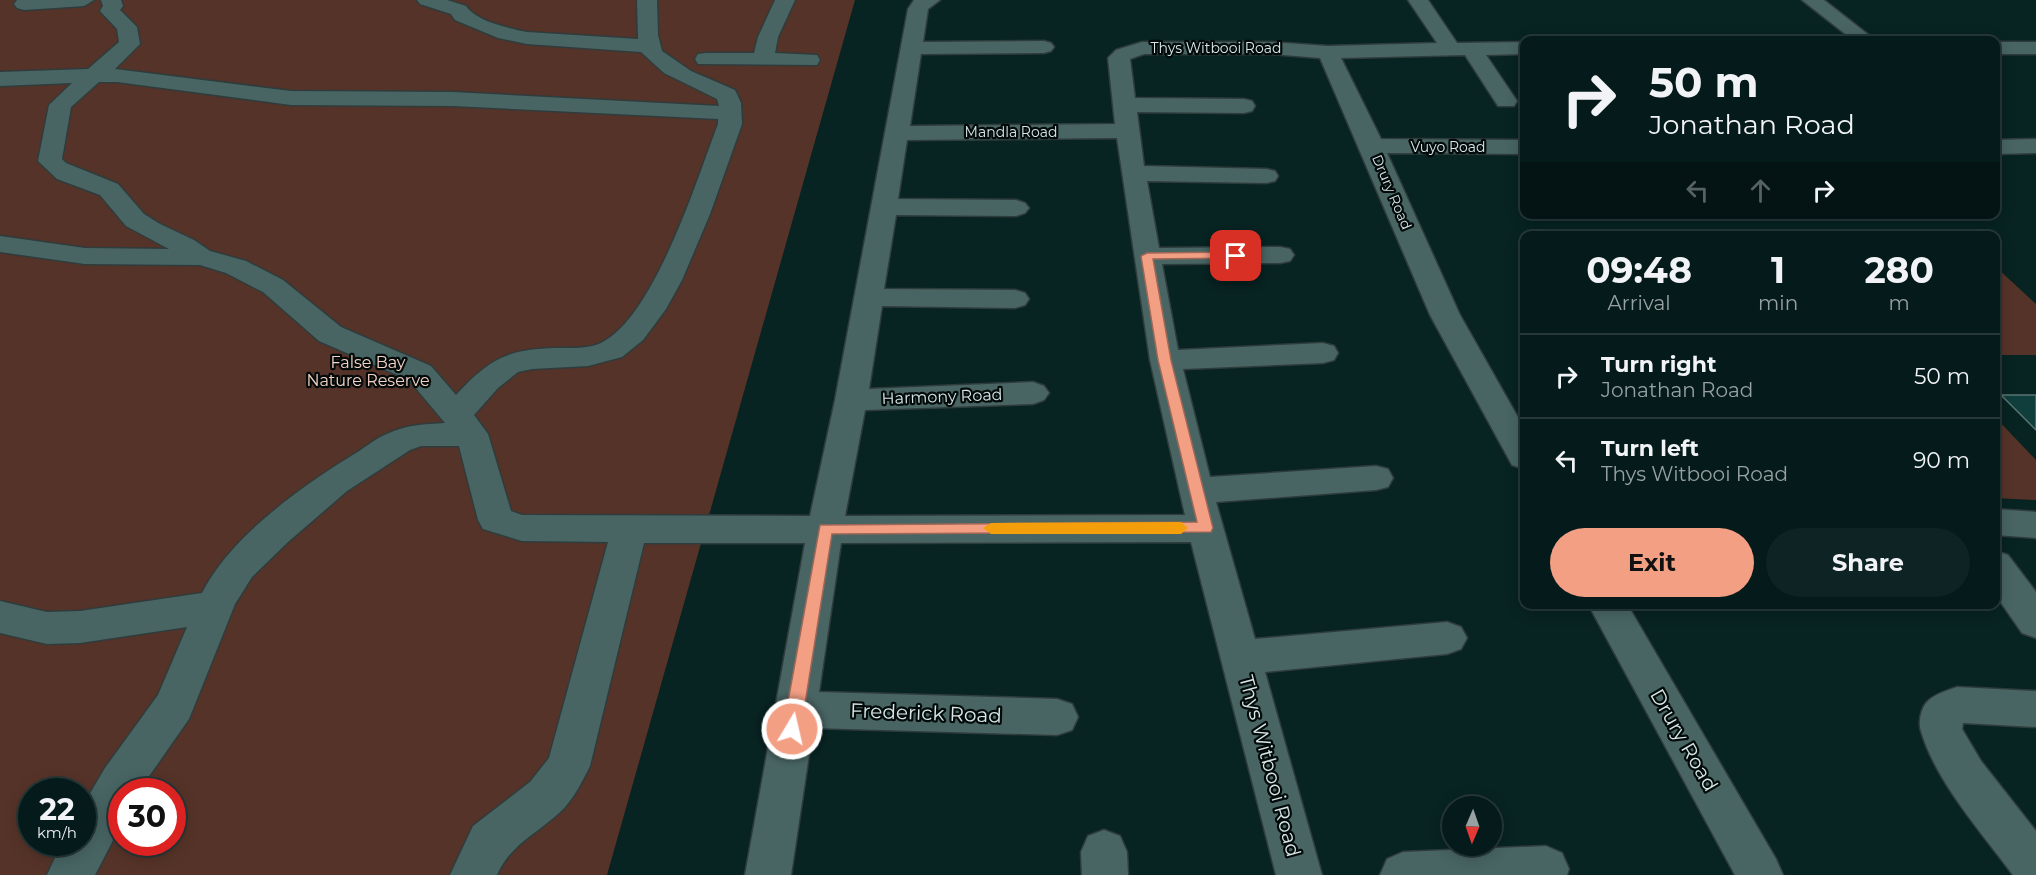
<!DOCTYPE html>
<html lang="en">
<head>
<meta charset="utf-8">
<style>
	:root { --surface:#051a1a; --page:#0e2323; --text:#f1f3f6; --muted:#97a1a2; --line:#263839; --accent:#f39f84 }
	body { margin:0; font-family:Montserrat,sans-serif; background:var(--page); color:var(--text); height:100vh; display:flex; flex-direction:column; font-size:22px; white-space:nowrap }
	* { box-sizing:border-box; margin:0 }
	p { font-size:20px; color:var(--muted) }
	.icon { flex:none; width:33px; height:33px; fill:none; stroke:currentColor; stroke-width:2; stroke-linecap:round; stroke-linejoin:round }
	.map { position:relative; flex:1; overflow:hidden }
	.side { position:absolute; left:1520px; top:231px; width:480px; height:378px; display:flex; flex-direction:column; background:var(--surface); border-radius:12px; box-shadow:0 3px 15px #0003,0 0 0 2px var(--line) }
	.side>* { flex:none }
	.guide { position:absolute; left:1520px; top:36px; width:480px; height:183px; border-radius:12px; box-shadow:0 3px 15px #0003,0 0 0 2px var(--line); background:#051a1a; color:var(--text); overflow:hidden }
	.needle { width:39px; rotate:182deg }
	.buttons { position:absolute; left:1442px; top:796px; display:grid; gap:12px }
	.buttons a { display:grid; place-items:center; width:60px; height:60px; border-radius:50%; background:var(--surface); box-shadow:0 3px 15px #0003,0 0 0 2px var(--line); font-size:30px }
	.speed { position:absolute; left:18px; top:778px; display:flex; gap:12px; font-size:30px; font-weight:700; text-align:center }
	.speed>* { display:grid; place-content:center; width:78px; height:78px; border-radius:50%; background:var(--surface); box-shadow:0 3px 15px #0003,0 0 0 2px var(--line); line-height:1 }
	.speed small { font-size:15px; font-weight:400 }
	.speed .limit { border:9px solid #d22; background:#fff; color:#111 }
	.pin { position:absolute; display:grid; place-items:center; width:51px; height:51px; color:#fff; margin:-26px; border-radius:12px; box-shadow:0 3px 9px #0006 }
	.me { position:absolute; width:66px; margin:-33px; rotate:9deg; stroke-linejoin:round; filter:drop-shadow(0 0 4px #0008) }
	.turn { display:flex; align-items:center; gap:21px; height:126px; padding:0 30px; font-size:27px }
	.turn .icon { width:78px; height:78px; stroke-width:2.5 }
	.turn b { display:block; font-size:42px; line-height:51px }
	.lanes { display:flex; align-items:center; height:57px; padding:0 30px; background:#0003; justify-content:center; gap:30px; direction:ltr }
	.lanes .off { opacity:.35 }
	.eta { display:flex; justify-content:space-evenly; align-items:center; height:102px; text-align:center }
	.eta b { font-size:36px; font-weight:700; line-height:42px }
	.button { display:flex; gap:12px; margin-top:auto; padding:12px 30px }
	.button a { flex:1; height:69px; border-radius:36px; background:var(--accent); color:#111; font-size:24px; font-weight:700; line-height:69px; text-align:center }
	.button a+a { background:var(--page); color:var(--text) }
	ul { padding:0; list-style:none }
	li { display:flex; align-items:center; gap:18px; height:84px; padding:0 30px; border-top:2px solid var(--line) }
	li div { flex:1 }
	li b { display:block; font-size:22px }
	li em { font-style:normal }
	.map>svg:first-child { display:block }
	.green { fill:#563328; fill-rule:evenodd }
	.building { fill:#103e3c; stroke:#587573; stroke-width:1.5 }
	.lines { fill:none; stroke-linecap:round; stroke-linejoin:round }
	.minor-casing { stroke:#2f3c3c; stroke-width:3 }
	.minor { fill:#486563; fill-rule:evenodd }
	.route { fill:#f39f84; stroke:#9e6756; stroke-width:1.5 }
	.slow { fill:#f59e0b }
	.labels { text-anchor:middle; stroke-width:4.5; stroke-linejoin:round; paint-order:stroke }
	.far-street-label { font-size:14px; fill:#d7e7e6; stroke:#020a0a }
	.park-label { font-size:16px; fill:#f5d1c5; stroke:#020a0a }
	.street-label { font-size:16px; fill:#d7e7e6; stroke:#020a0a }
	.near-street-label { font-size:20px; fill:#d7e7e6; stroke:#020a0a }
</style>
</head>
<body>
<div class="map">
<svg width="2036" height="875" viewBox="0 0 2036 875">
	<rect width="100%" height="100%" fill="#072322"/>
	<path class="green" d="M0 0H855L607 875H0ZM32 792H82V843H32ZM122 792H172V843H122Z
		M1995 266 2036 304V355H1995Z
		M1995 417 2036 460V500L1995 498Z"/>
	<path class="building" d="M2001 395H2036V430Z"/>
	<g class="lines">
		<defs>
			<path id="minor" d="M17 0H94L84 6 24 10 17 8 14 4Z
				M101 0H121L123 6 120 10 137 27 140 44 115 69 291 91 453 92 719 106 717 99 664 73 641 52 527 44 498 38 455 20 451 14 420 4 417 0H447L466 6C477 22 509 28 527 32L638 39 637 0H657L658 35 662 51 691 71 735 90 741 103 742 124 710 214 682 280 666 309 643 340 622 357 588 366 532 369 518 372 498 388 474 415 488 434 511 511 522 515 810 516 835 400 908 9 914 0H940L928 9 923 42 1044 41 1051 43 1054 47 1051 51 1044 53 921 54 910 126 1115 124 1108 58 1116 50 1142 42H1271L1328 46 1437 43 1408 0H1428L1457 43 1524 42V54L1486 55 1517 101 1514 106H1498L1465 55 1341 58 1381 139 1524 140V154L1387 153 1460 315 1524 428V469L1512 465 1430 315 1320 58 1271 54H1144L1130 59 1135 98 1244 99 1252 101 1255 106 1252 111 1244 113 1137 112 1144 166 1266 169 1275 171 1278 176 1275 181 1266 183 1147 181 1159 248 1280 247 1290 249 1294 255 1290 261 1280 263 1162 264 1178 350 1323 343 1334 346 1338 353 1334 360 1323 363 1183 369 1210 477 1376 466 1388 469 1393 478 1388 487 1376 490 1216 502 1255 639 1447 622 1461 627 1467 638 1461 649 1447 654 1265 672 1322 875H1276L1191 542 841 543 819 692 1057 699 1072 704 1078 717 1072 730 1057 735 813 728 791 875H745L805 543H644L590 766C582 782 572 802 559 813 535 835 510 845 497 875H450L473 826 530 782 549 758 608 542 522 541 483 529 478 520 459 446H421L410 450 347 491 288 542 252 577 235 604 189 719 138 792H122V823L95 875H47L62 843H82V807L105 768 158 695 187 627 80 643 47 644 0 633V601L47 612 80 611 202 593C231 536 302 486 356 453 366 447 376 438 387 434 405 425 425 424 445 423L409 380 319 341 263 292 226 273 200 265 85 264 0 252V236L85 248 169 249 126 226 100 195 57 179 38 161 49 105 72 83 0 86V72L88 69 119 42 117 29 100 11 103 6ZM99 82H117L291 105 453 106 718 119V124C698 176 652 326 596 345 584 349 568 348 555 348 507 349 488 360 456 395L431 366 341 327 283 280 246 261 210 251 194 240 160 224 144 214 118 184 66 163 62 159 71 107ZM1117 138 1150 360 1185 515 845 516 865 410 1033 404 1044 400 1049 393 1044 386 1033 382 869 389 882 306 1015 308 1025 305 1029 299 1025 293 1015 290 884 289 896 215 1016 216 1025 213 1029 208 1025 203 1016 200 898 199 907 140Z
				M775 0H795L778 37 775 53 817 55 820 60 817 65 698 64 695 59 698 54 706 53H754L758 37Z
				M1802 0H1824L1875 40H1853Z
				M1995 42H2036V54H1995Z
				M2036 139V153L1995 154V140Z
				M1995 509 2036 512V538L1995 535Z
				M1995 551 2008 555 2036 592V638L2022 633 1995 594Z
				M1588 604H1627L1776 859 1783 875H1735Z
				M1957 687 2036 691V727L1963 723 1962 729 1981 761 2036 831V875H2013C1982 833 1936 782 1921 731 1918 723 1921 707 1928 701 1935 694 1948 690 1957 687Z
				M1104 830 1120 836 1127 852 1128 875H1082L1081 852 1088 836Z
				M1546 846 1562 853 1569 869 1567 875H1380L1387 859 1403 852Z"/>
		</defs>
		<use href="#minor" class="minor-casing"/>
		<use href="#minor" class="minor"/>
	</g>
	<path class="route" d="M1236 252 1241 256 1240 258 1153 259 1171 360 1213 528 1211 532 832 534 801 729 798 735 792 737 786 735 783 729 820 525 1197 522 1158 360 1141 256 1147 253Z"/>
	<path class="slow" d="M1181 522 1188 528 1181 534H991L983 528 991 523Z"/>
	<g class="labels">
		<g class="far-street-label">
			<text x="1216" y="53">Thys Witbooi Road</text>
			<text x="1011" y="137">Mandla Road</text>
			<text x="1448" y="152">Vuyo Road</text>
			<text transform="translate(1392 192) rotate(67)" y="5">Drury Road</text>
		</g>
		<g class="park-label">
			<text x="368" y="368">False Bay<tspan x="368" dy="18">Nature Reserve</tspan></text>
		</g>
		<g class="street-label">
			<text transform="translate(942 396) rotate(-2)" y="6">Harmony Road</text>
		</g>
		<g class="near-street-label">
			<text transform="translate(926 713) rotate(2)" y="7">Frederick Road</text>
			<text transform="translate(1684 740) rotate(60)" y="7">Drury Road</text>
			<text transform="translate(1270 766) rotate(75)" y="7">Thys Witbooi Road</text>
		</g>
	</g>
</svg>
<div class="buttons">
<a><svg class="needle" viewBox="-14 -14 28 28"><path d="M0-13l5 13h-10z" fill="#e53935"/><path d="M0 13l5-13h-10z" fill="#97a1a2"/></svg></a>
</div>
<div class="speed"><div>22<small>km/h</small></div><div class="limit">30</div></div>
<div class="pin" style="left:1236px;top:256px;background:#d93025"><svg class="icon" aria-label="arrive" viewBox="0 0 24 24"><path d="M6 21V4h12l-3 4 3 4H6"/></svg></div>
<svg class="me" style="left:792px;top:729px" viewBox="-20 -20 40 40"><circle r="17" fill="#f39f84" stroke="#fff" stroke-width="3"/><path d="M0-11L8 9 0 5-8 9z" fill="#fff"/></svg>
<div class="guide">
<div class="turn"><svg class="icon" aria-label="right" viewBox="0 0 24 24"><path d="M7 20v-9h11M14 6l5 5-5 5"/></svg><div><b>50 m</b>Jonathan Road</div></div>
<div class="lanes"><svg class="icon off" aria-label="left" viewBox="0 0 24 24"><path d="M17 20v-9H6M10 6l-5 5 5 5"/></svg><svg class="icon off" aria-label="ahead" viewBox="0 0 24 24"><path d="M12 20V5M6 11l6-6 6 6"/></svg><svg class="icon" aria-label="right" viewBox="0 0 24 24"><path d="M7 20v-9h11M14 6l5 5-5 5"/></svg></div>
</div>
<section class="side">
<div class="eta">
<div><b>09:48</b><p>Arrival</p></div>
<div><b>1</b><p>min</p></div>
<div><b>280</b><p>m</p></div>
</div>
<ul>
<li><svg class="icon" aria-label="right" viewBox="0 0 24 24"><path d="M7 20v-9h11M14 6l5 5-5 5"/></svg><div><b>Turn right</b><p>Jonathan Road</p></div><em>50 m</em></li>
<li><svg class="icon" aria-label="left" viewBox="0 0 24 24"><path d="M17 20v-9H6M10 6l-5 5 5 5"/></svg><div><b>Turn left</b><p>Thys Witbooi Road</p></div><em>90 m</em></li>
</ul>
<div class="button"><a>Exit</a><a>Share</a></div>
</section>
</div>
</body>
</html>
